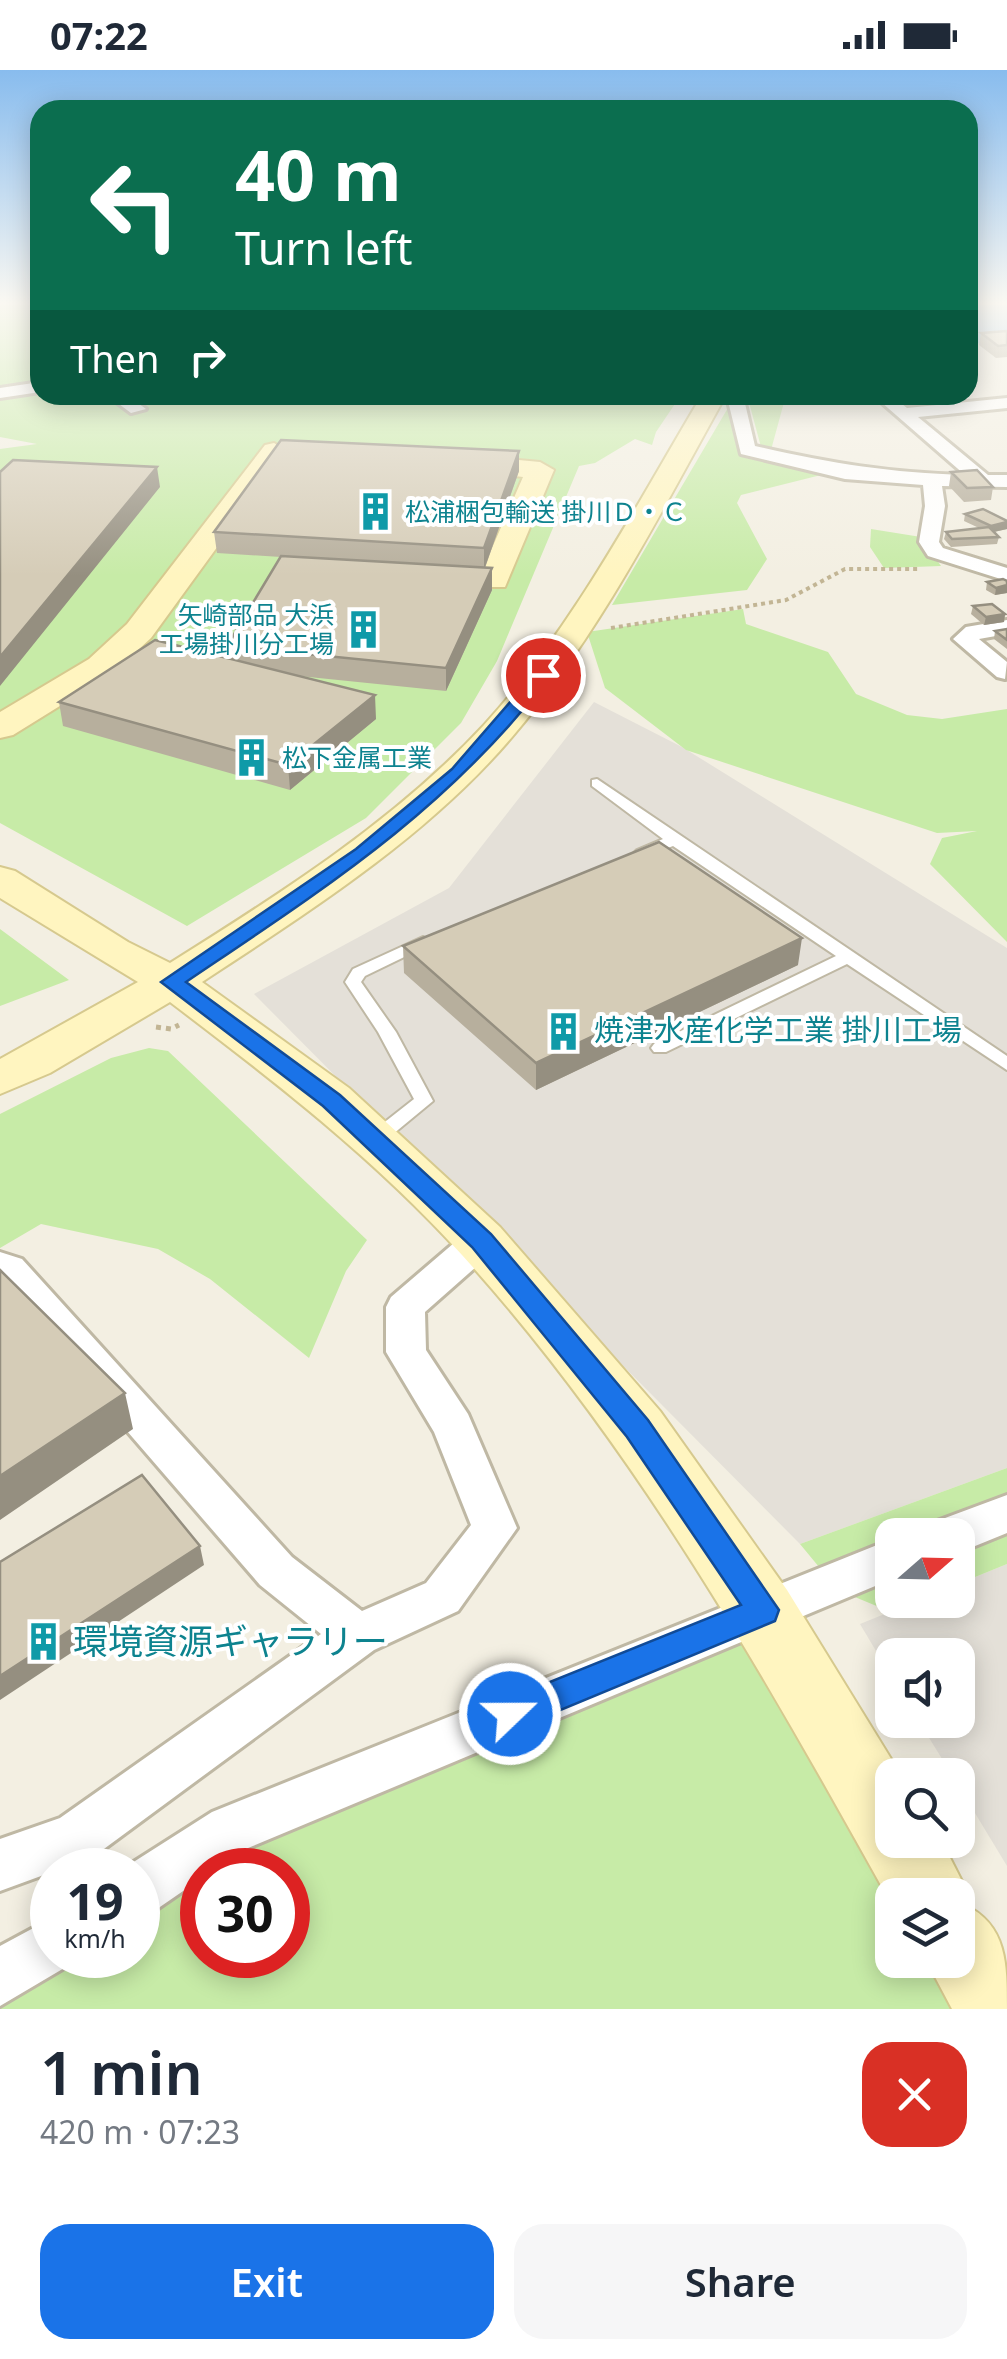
<!DOCTYPE html>
<html lang="en">
<head>
<meta charset="utf-8">
<style>
	:root { --surface:#fff; --page:#f6f6f7; --text:#1f2937; --muted:#747a83; --accent:#1a73e8 }
	body { margin:0; font-family:"Noto Sans","Noto Sans JP",sans-serif; background:var(--page); color:var(--text); height:100vh; display:flex; flex-direction:column; font-size:38px; white-space:nowrap }
	* { box-sizing:border-box; margin:0 }
	p { font-size:32px; color:var(--muted) }
	.icon { flex:none; width:55px; height:55px; fill:none; stroke:currentColor; stroke-width:2; stroke-linecap:round; stroke-linejoin:round }
	.map { position:relative; height:1939px; overflow:hidden }
	.details { display:flex; flex-direction:column; background:var(--surface); flex:1 }
	.details>* { flex:none }
	.banner { position:absolute; left:30px; top:30px; width:948px; height:305px; border-radius:30px; box-shadow:0 5px 25px #0003; background:#0b6e4f; color:#fff; overflow:hidden }
	.needle { width:65px; rotate:70deg }
	.tools { position:absolute; left:875px; top:1448px; display:grid; gap:20px }
	.tools a { display:grid; place-items:center; width:100px; height:100px; border-radius:20px; background:var(--surface); box-shadow:0 5px 25px #0003; font-size:50px }
	.speed { position:absolute; left:30px; top:1778px; display:flex; gap:20px; font-size:50px; font-weight:700; text-align:center }
	.speed>* { display:grid; place-content:center; width:130px; height:130px; border-radius:50%; background:var(--surface); box-shadow:0 5px 25px #0003; line-height:1 }
	.speed small { font-size:25px; font-weight:400 }
	.speed .limit { border:15px solid #d22; background:#fff; color:#111 }
	.pin { position:absolute; display:grid; place-items:center; width:85px; height:85px; color:#fff; margin:-42px; border:5px solid #fff; border-radius:50%; box-shadow:0 2px 10px #0007 }
	.me { position:absolute; width:110px; margin:-55px; rotate:68deg; stroke-linejoin:round; filter:drop-shadow(0 0 8px #0008) }
	.turn { display:flex; align-items:center; gap:35px; height:210px; padding:0 40px; font-size:45px }
	.turn .icon { width:130px; height:130px; stroke-width:2.5 }
	.turn b { display:block; font-size:70px; line-height:85px }
	.then { display:flex; align-items:center; height:95px; padding:0 40px; background:#0003; gap:20px; font-size:38px }
	.round { display:grid; place-items:center; flex:none; width:105px; height:105px; border-radius:30px; background:var(--page) }
	.summary { display:flex; align-items:center; justify-content:space-between; height:170px; padding:0 40px }
	h1 { font-size:60px; font-weight:600; line-height:75px }
	.primary-button { display:flex; gap:20px; margin-top:auto; padding:20px 40px }
	.primary-button a { flex:1; height:115px; border-radius:30px; background:var(--accent); color:#fff; font-size:40px; font-weight:600; line-height:115px; text-align:center }
	.primary-button a+a { background:var(--page); color:var(--text) }
	.status { display:flex; justify-content:space-between; align-items:center; height:70px; padding:0 50px; background:var(--surface); direction:ltr }
	.status svg { height:28px; fill:currentColor }
	.map>svg:first-child { display:block }
	.industrial { fill:#e4e0d8 }
	.green { fill:#c7eba7; fill-rule:evenodd }
	.water { fill:#98c8f6 }
	.lines { fill:none; stroke-linecap:round; stroke-linejoin:round }
	.lane-casing { stroke:#bfb8a4; stroke-width:4 }
	.street-casing { stroke:#bfb8a4; stroke-width:6 }
	.secondary-casing { stroke:#d6c98e; stroke-width:4 }
	.path-far1 { stroke:#c2b594; stroke-width:4; stroke-dasharray:4 4; stroke-linecap:butt }
	.path { stroke:#c2b594; stroke-width:5; stroke-dasharray:5 5; stroke-linecap:butt }
	.lane { fill:#fff; fill-rule:evenodd }
	.street { fill:#fff; fill-rule:evenodd }
	.secondary { fill:#fff5c0; fill-rule:evenodd }
	.wall { fill:#b7af9d }
	.shaded-wall { fill:#958f80 }
	.building { fill:#d5ccb7; stroke:#958f80; stroke-width:2.5 }
	.route { fill:#1a73e8; stroke:#114b97; stroke-width:2.5 }
	.labels { text-anchor:middle; stroke-width:8; stroke-linejoin:round; paint-order:stroke }
	.far-culture-label { font-size:25px; fill:#0d838f; stroke:#fff; text-anchor:start }
	.culture-label { font-size:30px; fill:#0d838f; stroke:#fff; text-anchor:start }
	.near-culture-label { font-size:35px; fill:#0d838f; stroke:#fff; text-anchor:start }
</style>
</head>
<body>
<div class="status"><b>07:22</b><svg viewBox="0 0 49 12"><path d="M0 12V9h3v3zM5 12V6h3v6zM10 12V3h3v9zM15 12V0h3v12zM26 1h20v11H26zM47 4h2v5h-2z"/></svg></div>
<div class="map">
<svg width="1007" height="1939" viewBox="0 0 1007 1939">
	<rect width="100%" height="100%" fill="#f3efe2"/>
	<path class="industrial" d="M594 632 682 677 1007 878V1398L800 1474 254 924 449 818Z
		M1007 1494V1796L958 1715V1705H952L918 1650H958V1585H892V1608L860 1554 919 1530H958V1514Z"/>
	<path class="green" d="M0 235H40V325H681L656 362 652 375 635 369 595 393 579 396 497 591 461 653 366 748 187 856 0 753V379L37 374 0 367Z
		M747 325H786L771 380 761 377Z
		M732 331 744 382 833 402 741 425 737 433 767 489 747 520 612 535Z
		M871 459 921 467 941 496 884 498 870 477Z
		M743 539 746 554 828 582 856 624 907 645 942 649 1007 639V872L930 794 942 768 977 761 937 763 686 680 605 618 587 562Z
		M0 859 69 910 0 936Z
		M149 978 168 981 367 1170 346 1201 309 1288 210 1209 158 1179 41 1154 0 1178V1044L111 988Z
		M1007 1398V1494L958 1514V1465H892V1530H919L891 1542 838 1520 800 1474Z
		M763 1541 815 1642 892 1767V1890H958V1877L987 1939H0V1921L58 1885H138V1836L330 1719ZM202 1800H288V1885H202Z"/>
	<path class="water" d="M968 235H1007V272L968 274Z"/>
	<g class="lines">
		<defs>
			<path id="lane" d="M597 709 1007 986V1000L847 894 666 982H654L651 978 654 974 836 886 673 776 647 786H637L634 783 637 780 663 769 592 716V710Z
				M423 867 431 872 429 875 365 906 361 912 396 962 433 1031 381 1074 374 1076 365 1070 367 1066 414 1029 378 962 345 912 353 899Z"/>
			<path id="street" d="M40 312V322L0 328V318Z
				M107 325H127L146 339 131 343Z
				M706 325H743L755 376C828 393 890 403 965 405L873 325H891L907 338 1007 328V338L918 347 988 405H1007V417L942 416 945 436 939 472 943 478 1007 498V511L928 486 919 472 925 436 923 415 845 409 741 384 728 331Z
				M1007 550V564L979 569 1007 592 1005 609 997 607 953 569 966 557Z
				M481 1157 494 1161 500 1171 494 1181 425 1242 426 1280 468 1344 517 1458 458 1541 374 1580 93 1787 0 1821V1769L60 1748 321 1564 260 1515 0 1214V1182L22 1189 292 1487 362 1541 426 1513 471 1455 434 1362 386 1282V1237L391 1227 468 1161Z
				M1007 1425V1463L958 1483V1465H931L937 1451Z
				M892 1469V1509L248 1778 215 1800H202V1808L157 1839 138 1846V1800H121L212 1742Z
				M52 1848V1885H75L71 1894 0 1936V1876Z"/>
			<path id="secondary" d="M702 325H726C661 442 600 564 512 667 427 767 310 841 202 912L349 1018 500 1157 660 1341 787 1520 901 1705H892V1770H941L969 1825 965 1835C1007 1855 1007 1894 1007 1939H952L926 1890H958V1825H892V1835C766 1609 638 1379 462 1185 375 1089 273 1010 170 932L50 1003 0 1024V989L138 912 0 828V797L15 801 128 872 170 893C280 824 395 751 484 655 573 558 635 437 702 325Z
				M274 373 287 381 151 568 113 603 13 665 0 668V642L89 589 127 554 265 375Z
				M454 384 540 392 554 400 505 517H483L478 510 523 407 444 398 440 392 444 386Z"/>
		</defs>
		<use href="#lane" class="lane-casing"/>
		<use href="#street" class="street-casing"/>
		<use href="#secondary" class="secondary-casing"/>
		<path class="path-far1" d="M611 558 786 530 845 499H919"/>
		<path class="path" d="M156 957 171 959 179 955"/>
		<use href="#lane" class="lane"/>
		<use href="#street" class="street"/>
		<use href="#secondary" class="secondary"/>
	</g>
	<path class="wall" d="M1007 261V287L996 288 979 275 981 263Z
		M519 381V401L485 498H492V520L446 621 299 606 376 649 290 720 63 656 59 632 228 588 227 576 281 487 217 483 214 462Z
		M951 402 993 417 991 430 964 432 949 416Z
		M965 444 1007 459 994 462 999 467 997 474 951 477 944 469 946 462 979 458 964 451Z
		M1007 511V523L995 525 986 520 987 512Z
		M973 536 1005 544 1004 552 984 555 971 544Z
		M1007 559V579L994 569 995 561Z
		M403 876 798 895 536 1020 404 903Z"/>
	<path class="shaded-wall" d="M519 381V401L484 500V478Z
		M157 397 160 417 0 616V587Z
		M1007 452V459L989 463 991 456Z
		M492 498V520L446 621V598Z
		M1007 515V523L995 525 996 518Z
		M1005 544 1004 552 984 555 986 547Z
		M375 625 376 649 290 720 288 695Z
		M802 868 798 895 536 1020V993Z
		M125 1323 133 1359 0 1450V1406Z
		M200 1476 204 1495 0 1630V1606Z"/>
	<path class="building" d="M1007 261V275L998 276 981 263Z
		M281 370 519 381 484 478 214 462Z
		M13 390 157 397 0 587V402Z
		M977 400 993 417 967 418 951 402Z
		M983 439 1007 451V452L991 456 965 444Z
		M989 457 999 467 952 469 946 462Z
		M281 486 492 498 446 598 227 576Z
		M1003 509 1007 511V515L996 518 987 512Z
		M992 534 1005 544 986 547 973 536Z
		M1007 559V570L995 561Z
		M155 570 375 625 288 695 59 632Z
		M659 772 802 868 536 993 403 876Z
		M0 1200 125 1323 0 1406Z
		M142 1405 200 1476 0 1606V1492Z"/>
	<linearGradient id="sky" x2="0" y2="1"><stop stop-color="#88bcee"/><stop offset="0.46" stop-color="#faf8f2"/><stop offset="1" stop-color="#faf8f2" stop-opacity="0"/></linearGradient>
	<rect width="1007" height="506" fill="url(#sky)"/>
	<path class="route" d="M537 601 551 605C447 741 325 818 186 912L340 1025 491 1164 648 1350 779 1540 775 1551 510 1661 498 1656 493 1644 498 1633 741 1535 627 1367 472 1177 323 1036 161 912 356 779 452 699Z"/>
	<defs>
		<symbol id="building-bare" viewBox="-9 -9 18 18"><path d="M-4-6H4V6H1V3H-1V6H-4ZM-2.5-4.3h1.7v1.8h-1.7ZM.8-4.3h1.7v1.8H.8ZM-2.5-1h1.7V.8h-1.7ZM.8-1h1.7V.8H.8Z" fill="#0f9aa8" stroke="#fff" stroke-width="2.5" paint-order="stroke"/></symbol>
	</defs>
	<g fill-rule="evenodd">
		<use href="#building-bare" x="348" y="414" width="55" height="55"/>
		<use href="#building-bare" x="336" y="532" width="55" height="55"/>
		<use href="#building-bare" x="224" y="660" width="55" height="55"/>
		<use href="#building-bare" x="536" y="934" width="55" height="55"/>
		<use href="#building-bare" x="16" y="1544" width="55" height="55"/>
	</g>
	<g class="labels">
		<g class="far-culture-label">
			<text x="405" y="451">松浦梱包輸送 掛川Ｄ・Ｃ</text>
			<text x="334" y="554" text-anchor="end">矢崎部品 大浜<tspan x="334" dy="29">工場掛川分工場</tspan></text>
			<text x="282" y="697">松下金属工業</text>
		</g>
		<g class="culture-label">
			<text x="594" y="971">焼津水産化学工業 掛川工場</text>
		</g>
		<g class="near-culture-label">
			<text x="73" y="1584">環境資源ギャラリー</text>
		</g>
	</g>
</svg>
<div class="tools">
<a><svg class="needle" viewBox="-14 -14 28 28"><path d="M0-13l5 13h-10z" fill="#e53935"/><path d="M0 13l5-13h-10z" fill="#747a83"/></svg></a>
<a><svg class="icon" aria-label="sound" viewBox="0 0 24 24"><path d="M4 9h4l5-4v14l-5-4H4zM17 9q2 3 0 6"/></svg></a>
<a><svg class="icon" aria-label="search" viewBox="0 0 24 24"><circle cx="10" cy="10" r="6"/><path d="M15 15l6 6"/></svg></a>
<a><svg class="icon" aria-label="layers" viewBox="0 0 24 24"><path d="M12 4l9 5-9 5-9-5zM3 14l9 5 9-5"/></svg></a>
</div>
<div class="speed"><div>19<small>km/h</small></div><div class="limit">30</div></div>
<div class="pin" style="left:543px;top:605px;background:#d93025"><svg class="icon" aria-label="arrive" viewBox="0 0 24 24"><path d="M6 21V4h12l-3 4 3 4H6"/></svg></div>
<svg class="me" style="left:510px;top:1644px" viewBox="-20 -20 40 40"><circle r="17" fill="#1a73e8" stroke="#fff" stroke-width="3"/><path d="M0-11L8 9 0 5-8 9z" fill="#fff"/></svg>
<div class="banner">
<div class="turn"><svg class="icon" aria-label="left" viewBox="0 0 24 24"><path d="M17 20v-9H6M10 6l-5 5 5 5"/></svg><div><b>40 m</b>Turn left</div></div>
<div class="then">Then<svg class="icon" aria-label="right" viewBox="0 0 24 24"><path d="M7 20v-9h11M14 6l5 5-5 5"/></svg></div>
</div>
</div>
<section class="details">
<div class="summary"><div><h1>1 min</h1><p>420 m · 07:23</p></div><a class="round" style="background:#d93025;color:#fff"><svg class="icon" aria-label="close" viewBox="0 0 24 24"><path d="M6 6l12 12M18 6L6 18"/></svg></a></div>
<div class="primary-button"><a>Exit</a><a>Share</a></div>
</section>
</body>
</html>
